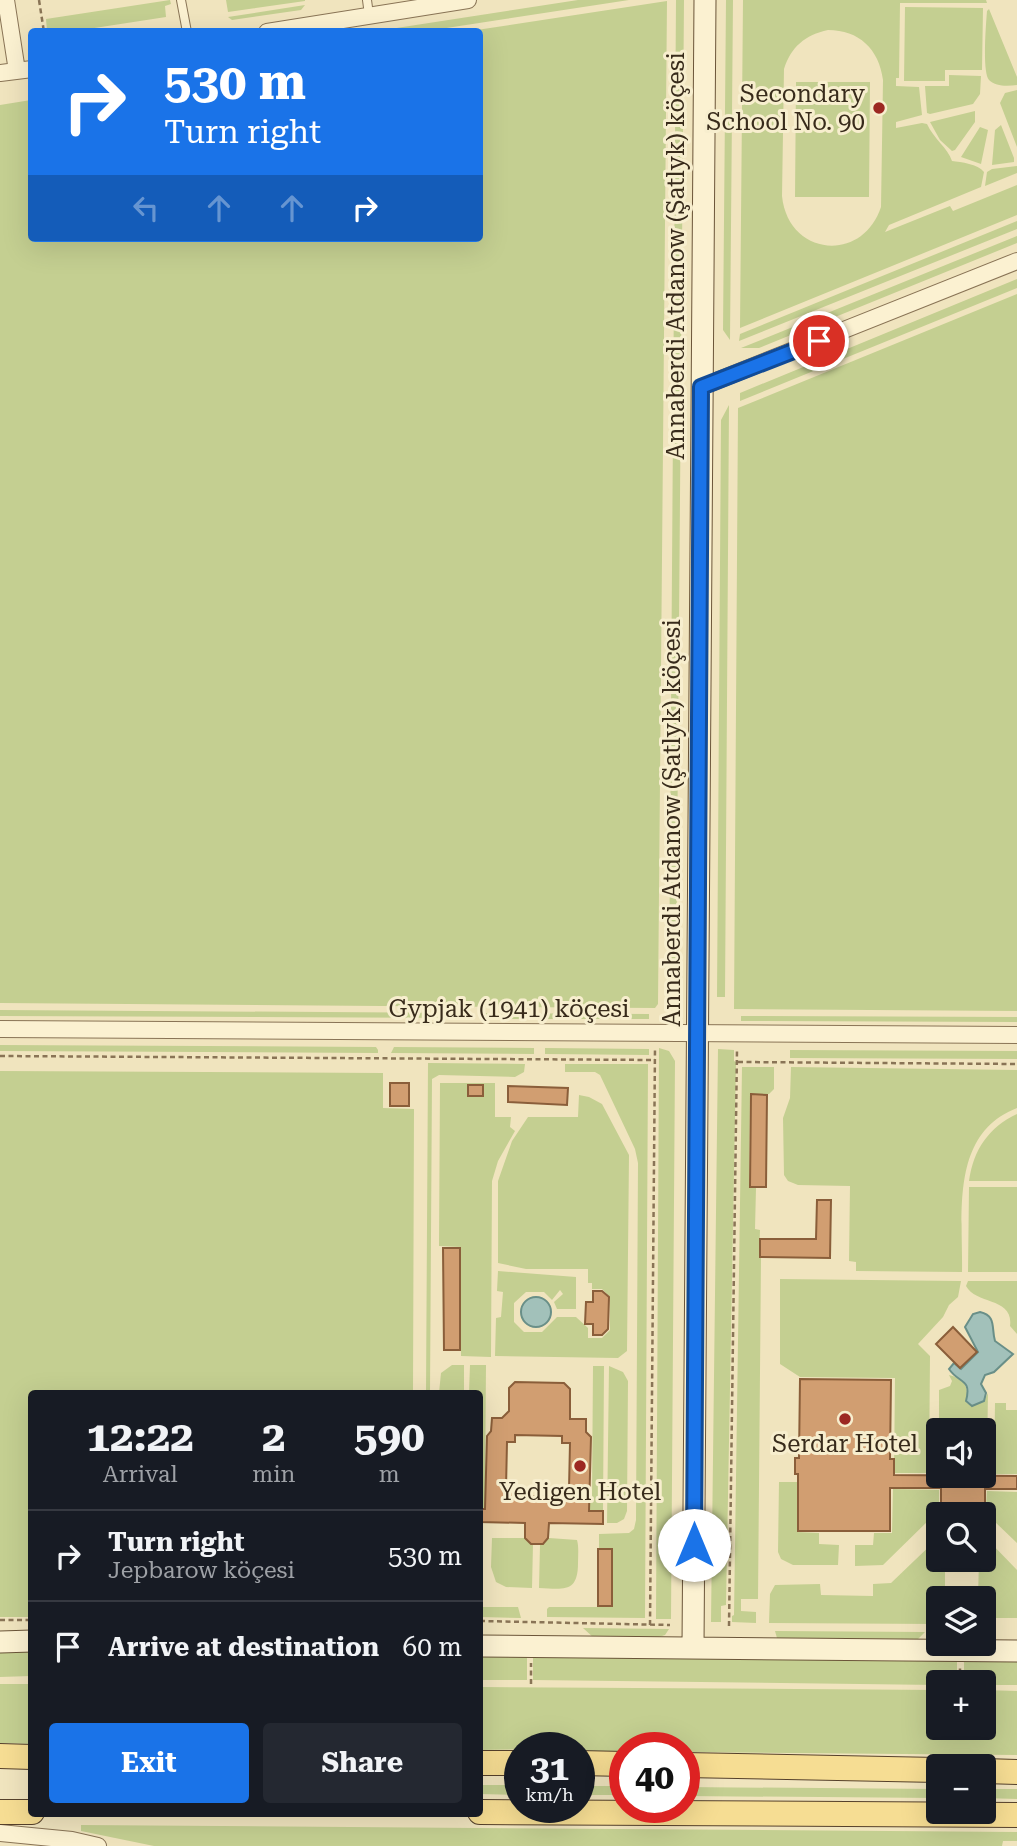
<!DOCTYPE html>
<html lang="en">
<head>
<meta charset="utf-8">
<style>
	:root { --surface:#171b24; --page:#242831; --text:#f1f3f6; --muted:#9ea1a6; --line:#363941; --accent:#1a73e8 }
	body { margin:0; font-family:"Roboto Serif",serif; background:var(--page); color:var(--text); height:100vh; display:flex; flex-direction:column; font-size:26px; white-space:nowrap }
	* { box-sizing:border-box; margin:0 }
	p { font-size:23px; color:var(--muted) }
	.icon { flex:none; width:38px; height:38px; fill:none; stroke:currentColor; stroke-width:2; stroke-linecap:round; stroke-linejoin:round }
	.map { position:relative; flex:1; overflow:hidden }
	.details { position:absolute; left:28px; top:1390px; width:455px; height:427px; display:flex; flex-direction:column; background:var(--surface); border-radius:7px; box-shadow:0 7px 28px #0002 }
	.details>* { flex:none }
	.guide { position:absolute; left:28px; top:28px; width:455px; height:214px; border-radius:7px; box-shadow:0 7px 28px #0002; background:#1a73e8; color:#fff; overflow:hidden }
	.controls { position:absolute; left:926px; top:1418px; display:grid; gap:14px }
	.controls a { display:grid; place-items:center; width:70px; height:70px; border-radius:7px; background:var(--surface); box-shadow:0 7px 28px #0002; font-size:35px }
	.speed { position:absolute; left:504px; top:1732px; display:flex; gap:14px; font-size:35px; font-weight:700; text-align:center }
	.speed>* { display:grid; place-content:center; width:91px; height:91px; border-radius:50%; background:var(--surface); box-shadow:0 7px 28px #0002; line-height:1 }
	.speed small { font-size:18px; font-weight:400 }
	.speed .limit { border:10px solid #d22; background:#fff; color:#111 }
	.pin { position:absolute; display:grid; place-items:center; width:60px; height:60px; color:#fff; margin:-30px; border:4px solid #fff; border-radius:50%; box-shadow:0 2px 7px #0007 }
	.me { position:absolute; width:77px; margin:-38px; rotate:0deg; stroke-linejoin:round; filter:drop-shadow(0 0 5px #0008) }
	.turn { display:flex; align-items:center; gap:24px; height:147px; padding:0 21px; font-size:32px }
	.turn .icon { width:91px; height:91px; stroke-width:2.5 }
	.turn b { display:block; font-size:49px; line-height:60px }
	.lanes { display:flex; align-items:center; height:66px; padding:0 21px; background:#0003; justify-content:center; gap:35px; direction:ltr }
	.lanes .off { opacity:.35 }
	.eta { display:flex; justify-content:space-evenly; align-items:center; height:119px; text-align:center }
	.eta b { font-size:42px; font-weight:700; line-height:49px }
	.button { display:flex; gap:14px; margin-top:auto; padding:14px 21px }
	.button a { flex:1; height:80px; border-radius:7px; background:var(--accent); color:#fff; font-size:28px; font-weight:700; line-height:80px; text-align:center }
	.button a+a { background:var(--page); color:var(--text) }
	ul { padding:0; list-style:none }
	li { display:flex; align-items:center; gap:21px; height:91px; padding:0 21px; border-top:2px solid var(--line) }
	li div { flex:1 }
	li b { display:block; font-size:26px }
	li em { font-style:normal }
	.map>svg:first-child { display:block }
	.green { fill:#c4cf91; fill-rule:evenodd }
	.water { fill:#a2c1ba; stroke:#698f88; stroke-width:2 }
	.building { fill:#d19e71; stroke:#8a5e3a; stroke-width:2; fill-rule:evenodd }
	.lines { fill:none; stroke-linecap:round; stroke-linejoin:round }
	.lane-casing { stroke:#897456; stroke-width:10 }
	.street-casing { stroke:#897456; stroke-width:18 }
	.secondary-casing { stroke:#6b5539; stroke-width:23 }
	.primary-casing { stroke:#56412b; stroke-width:26 }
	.path { stroke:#897456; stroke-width:2.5; stroke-dasharray:5 3.5; stroke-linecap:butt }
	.lane { stroke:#fbf1d1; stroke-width:8 }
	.street { stroke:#fbf1d1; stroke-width:16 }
	.secondary { stroke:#fbf1d1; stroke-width:21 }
	.primary { stroke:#f6dd93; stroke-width:24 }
	.route-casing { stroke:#114b97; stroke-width:18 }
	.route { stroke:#1a73e8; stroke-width:12 }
	.poi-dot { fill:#9c2822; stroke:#f7eece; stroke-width:2.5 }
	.labels { text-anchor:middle; stroke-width:6; stroke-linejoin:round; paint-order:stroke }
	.poi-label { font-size:24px; fill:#382b1b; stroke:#f7eece }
	.street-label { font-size:24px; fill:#382b1b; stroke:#f7eece }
</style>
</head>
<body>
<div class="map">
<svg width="1017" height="1846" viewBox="0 0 1017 1846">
	<rect width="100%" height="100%" fill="#f0e4be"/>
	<path class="green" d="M170 0 171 4 165 6 166 17 75 31H47L46 19Z
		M226 0H305V1L228 12Z
		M578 0H629L427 31H377Z
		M676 0H684L676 996H669Z
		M726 0H733L730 340 723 330Z
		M743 0H986L987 3H900L899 78H896V86L919 87 922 115 896 122V128L922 123 927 124C933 138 948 148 952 161 961 162 978 164 984 172L981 187 889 225 885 232 950 206 953 211 1017 185V215L740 328ZM828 30C859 30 879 49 883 80L881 207C862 264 788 256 782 196L784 69C791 47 805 35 828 30Z
		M667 1 658 1004 655 1008 0 1003V105L31 100 32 238H480V32L470 31Z
		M305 5 301 10 232 20 228 17Z
		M905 7 983 8 982 70H945V81H904Z
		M989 9 1017 77V85C1008 86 996 87 989 80 982 72 986 24 987 11Z
		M949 75 981 76 980 94 973 104 930 114 927 113 925 86H949Z
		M796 82H870L869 197H795Z
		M1017 90V147L1000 103 1005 93Z
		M975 111V122L955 150 952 151 940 140 930 122Z
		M1001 125 1014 158V162L992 165 995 130Z
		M980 127 988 130 981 164 961 157Z
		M1017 166V173L985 186 987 172 992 169Z
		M1017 221V229L739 341 740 334Z
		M1017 236V243L759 348H741Z
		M1017 279V288L740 401V393Z
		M1017 294V1011L734 1009 738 408Z
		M729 405 725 997H717L721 420Z
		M0 1010 471 1013 468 1018 0 1016Z
		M484 1013 649 1014V1019H488Z
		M741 1016 1017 1017V1022L741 1021Z
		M0 1045 376 1047 378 1050V1053L0 1051Z
		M394 1047 534 1048V1054L391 1053Z
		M545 1048 649 1049V1055L545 1054Z
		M659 1048 669 1051 675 1061 671 1619H656Z
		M718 1049 734 1050V1061L736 1062 726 1605 721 1606V1622H711Z
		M790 1050 1017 1051V1059L790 1058Z
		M428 1063 525 1064 524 1072 515 1077 439 1075 432 1079 430 1393H426Z
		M565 1064H648L645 1618 547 1617V1609L549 1607H612L613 1549 599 1548V1534L629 1533 634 1529 636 1520 638 1163 635 1149 600 1075 595 1072H565Z
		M742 1067H774V1089L769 1094 750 1095 749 1187 756 1188 755 1229 760 1230 759 1257 761 1258 758 1599H741V1611L756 1612V1623L732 1622V1616L734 1615Z
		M791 1067 1017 1070V1108C950 1134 963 1213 962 1272L856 1271V1262L849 1261 850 1186 798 1185 788 1181 784 1175 783 1118 790 1098Z
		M0 1071 383 1073V1108L414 1109 413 1393H32L31 1617H0Z
		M440 1083H495V1117H511L510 1127 515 1131 498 1161 492 1181 491 1357 461 1356V1247L439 1246Z
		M579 1095 589 1097 602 1104 629 1155 627 1351 618 1358 495 1356 496 1318 501 1317 503 1292 497 1291 498 1271 576 1277V1309H557L554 1302 563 1294 560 1290 552 1300 544 1292H526L514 1303V1322L524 1332H542L557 1317H576L588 1328V1338H602L610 1330V1297L602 1289H592V1283H588V1269H526L498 1263V1181L512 1141 528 1117H578Z
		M1017 1114V1181H969C973 1150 989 1127 1017 1114Z
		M969 1187H1017V1272H968Z
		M780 1279 961 1281 958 1297 949 1305 943 1317 918 1344 930 1356 929 1473H894L895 1378 800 1377 780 1364Z
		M968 1281H1017V1334L1010 1326C1014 1297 976 1305 966 1286Z
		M452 1365H464V1393H439L441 1373Z
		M470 1365H486L485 1495 494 1508H480V1393H469Z
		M593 1366H604L603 1510H587V1502L592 1496Z
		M609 1366 623 1372 628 1381 627 1511 624 1519 617 1523H607Z
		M949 1375C965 1379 969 1387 966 1402L970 1405 984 1401 988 1393 987 1453H984V1430H939V1390L950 1386 952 1381Z
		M995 1403H1006V1410H1017V1474H994Z
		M779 1482H798L797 1532 819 1533V1544L839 1545 838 1565H793L781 1559 778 1552Z
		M893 1489 939 1490V1507L930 1509 929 1514 931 1518 883 1565 855 1566V1545H873L874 1533H892Z
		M987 1491 1017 1492V1543L993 1520 996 1510 986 1508Z
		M492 1538H524L533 1544 532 1588 506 1587 496 1582 491 1567Z
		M549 1538 577 1540C579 1547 578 1555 578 1563 578 1593 564 1589 539 1588L540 1545Z
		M938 1538V1559H945V1597L938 1598V1604L931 1611 937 1618 936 1624 769 1623 770 1594 775 1585 820 1584 821 1595 873 1596V1584L891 1583Z
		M984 1539H987L1017 1570V1618H990L988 1615 991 1611 984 1603V1598H978L979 1559H984Z
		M480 1607H518L521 1618 480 1617Z
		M583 1628 669 1629 665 1635 656 1638H594Z
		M775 1631 925 1632 918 1639 777 1638Z
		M0 1652H31V1676L0 1677Z
		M480 1656 527 1657V1680H480Z
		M533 1657 957 1660V1682H938V1685L533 1680Z
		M964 1660H1017V1685H984V1682H964Z
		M0 1684H31V1744L0 1743Z
		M480 1687 938 1690V1727H984V1690L1017 1691V1755L684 1752V1748H625V1752L579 1751V1748L480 1750Z
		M480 1785H520V1795L480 1794Z
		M579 1786H625V1795H579Z
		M684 1787 938 1789V1798L684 1796Z
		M984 1789H1017V1799L984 1798Z
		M81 1825 1017 1832V1841H1003L1002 1846H154L81 1831Z"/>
	<path class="water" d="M521 1312a15 15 0 1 1 30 0a15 15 0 1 1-30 0Z
		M980 1312C997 1316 991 1328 995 1341L1013 1354 994 1372 985 1375 981 1384 986 1393 984 1401 972 1406 966 1401C972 1378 959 1384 949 1369L954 1363 961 1369 978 1352 965 1327 973 1314Z"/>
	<path class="building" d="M390 1083H409V1106H390Z
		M468 1085H483V1096H468Z
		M508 1086 568 1088 567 1105 508 1102Z
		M751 1094 767 1095 766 1187H750Z
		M817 1200H831L830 1258 760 1257V1239H816Z
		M443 1248H460V1350H444Z
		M593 1291H602L609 1297 608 1329 602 1335H593V1324H585L586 1302H593Z
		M953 1327 977 1352 960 1368 936 1344Z
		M800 1379 891 1380 890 1459H894V1475L1017 1476V1489H985V1504L941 1503V1488H890V1531H798V1474H795V1458H799Z
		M515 1382 564 1383 570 1389V1419H586V1432L591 1437 589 1511H603V1524L549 1523 548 1538 543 1544H531L525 1538V1523L480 1522V1509H485L487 1436 491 1431 492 1418H502L509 1411V1388ZM515 1435 562 1436V1443H570L569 1489H562L561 1497 514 1496V1488H506L507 1442H515Z
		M598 1549H612V1606H598Z"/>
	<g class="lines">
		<defs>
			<path id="lane" d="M181 0 187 32
				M367 0 369 15"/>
			<path id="street" d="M6 0 17 71
				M267 32 468 0
				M0 73 32 69
				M701 387 1017 261
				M0 1029 1017 1035
				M0 1833 72 1840 98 1846"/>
			<path id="secondary" d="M0 1642 32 1641
				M480 1646 1017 1651
				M693 1647 705 0"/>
			<path id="primary" d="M0 1756 32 1757
				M480 1763H520
				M579 1763 625 1764
				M684 1765 938 1770
				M984 1771 1017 1772
				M0 1812H32
				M480 1812 1017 1815"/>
		</defs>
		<use href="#lane" class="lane-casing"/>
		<use href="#street" class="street-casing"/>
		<use href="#secondary" class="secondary-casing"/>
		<use href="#primary" class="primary-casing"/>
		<path class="path" d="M39 0 44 32
			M0 1056 655 1060
			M738 1062 1017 1064
			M0 1620H32
			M480 1621 670 1625
			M650 1625 655 1048
			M729 1626 737 1050
			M960 1682V1668
			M531 1684V1663"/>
		<use href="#lane" class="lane"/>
		<use href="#street" class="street"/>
		<use href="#secondary" class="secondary"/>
		<use href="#primary" class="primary"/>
	</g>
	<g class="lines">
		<defs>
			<path id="route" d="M694 1545 701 387 819 341"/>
		</defs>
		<use href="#route" class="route-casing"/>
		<use href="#route" class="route"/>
	</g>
	<g class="poi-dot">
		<circle cx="879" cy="108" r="7"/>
		<circle cx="845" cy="1419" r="7"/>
		<circle cx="580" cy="1466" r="7"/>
	</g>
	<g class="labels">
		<g class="poi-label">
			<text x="865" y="102" text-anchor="end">Secondary<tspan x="865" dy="28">School No. 90</tspan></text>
			<text x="845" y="1452">Serdar Hotel</text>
			<text x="580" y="1500">Yedigen Hotel</text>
		</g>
		<g class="street-label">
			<text transform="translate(676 256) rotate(-90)" y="8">Annaberdi Atdanow (Şatlyk) köçesi</text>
			<text transform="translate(672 823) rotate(-90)" y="8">Annaberdi Atdanow (Şatlyk) köçesi</text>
			<text x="509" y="1017">Gypjak (1941) köçesi</text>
		</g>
	</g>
</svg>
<div class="controls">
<a><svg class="icon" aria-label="sound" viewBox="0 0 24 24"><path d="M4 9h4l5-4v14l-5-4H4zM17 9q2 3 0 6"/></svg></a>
<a><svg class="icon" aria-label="search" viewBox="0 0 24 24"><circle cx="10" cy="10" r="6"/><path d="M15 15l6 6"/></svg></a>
<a><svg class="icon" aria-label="layers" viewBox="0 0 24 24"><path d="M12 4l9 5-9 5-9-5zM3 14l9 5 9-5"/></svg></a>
<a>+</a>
<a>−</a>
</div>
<div class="speed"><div>31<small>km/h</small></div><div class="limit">40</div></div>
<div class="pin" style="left:819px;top:341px;background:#d93025"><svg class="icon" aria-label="arrive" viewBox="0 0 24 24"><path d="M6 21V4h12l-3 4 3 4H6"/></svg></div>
<svg class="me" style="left:694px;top:1545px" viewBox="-20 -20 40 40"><circle r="19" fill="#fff"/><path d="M0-13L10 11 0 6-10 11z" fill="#1a73e8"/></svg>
<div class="guide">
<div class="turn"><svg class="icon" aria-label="right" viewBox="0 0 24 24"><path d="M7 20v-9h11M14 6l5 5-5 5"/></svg><div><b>530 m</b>Turn right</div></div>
<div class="lanes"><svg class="icon off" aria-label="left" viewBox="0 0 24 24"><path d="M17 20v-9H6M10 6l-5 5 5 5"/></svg><svg class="icon off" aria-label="ahead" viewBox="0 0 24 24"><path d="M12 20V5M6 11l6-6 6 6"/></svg><svg class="icon off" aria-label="ahead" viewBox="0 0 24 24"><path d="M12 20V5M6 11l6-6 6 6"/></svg><svg class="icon" aria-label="right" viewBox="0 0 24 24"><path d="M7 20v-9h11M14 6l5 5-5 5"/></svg></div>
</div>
<section class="details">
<div class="eta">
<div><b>12:22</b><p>Arrival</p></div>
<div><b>2</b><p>min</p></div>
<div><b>590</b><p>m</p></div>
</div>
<ul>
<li><svg class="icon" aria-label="right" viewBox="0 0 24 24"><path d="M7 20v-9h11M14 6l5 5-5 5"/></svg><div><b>Turn right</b><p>Jepbarow köçesi</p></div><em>530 m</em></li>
<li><svg class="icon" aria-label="arrive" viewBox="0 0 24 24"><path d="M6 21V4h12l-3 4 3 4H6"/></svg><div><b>Arrive at destination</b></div><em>60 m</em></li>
</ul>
<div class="button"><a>Exit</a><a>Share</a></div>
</section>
</div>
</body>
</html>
